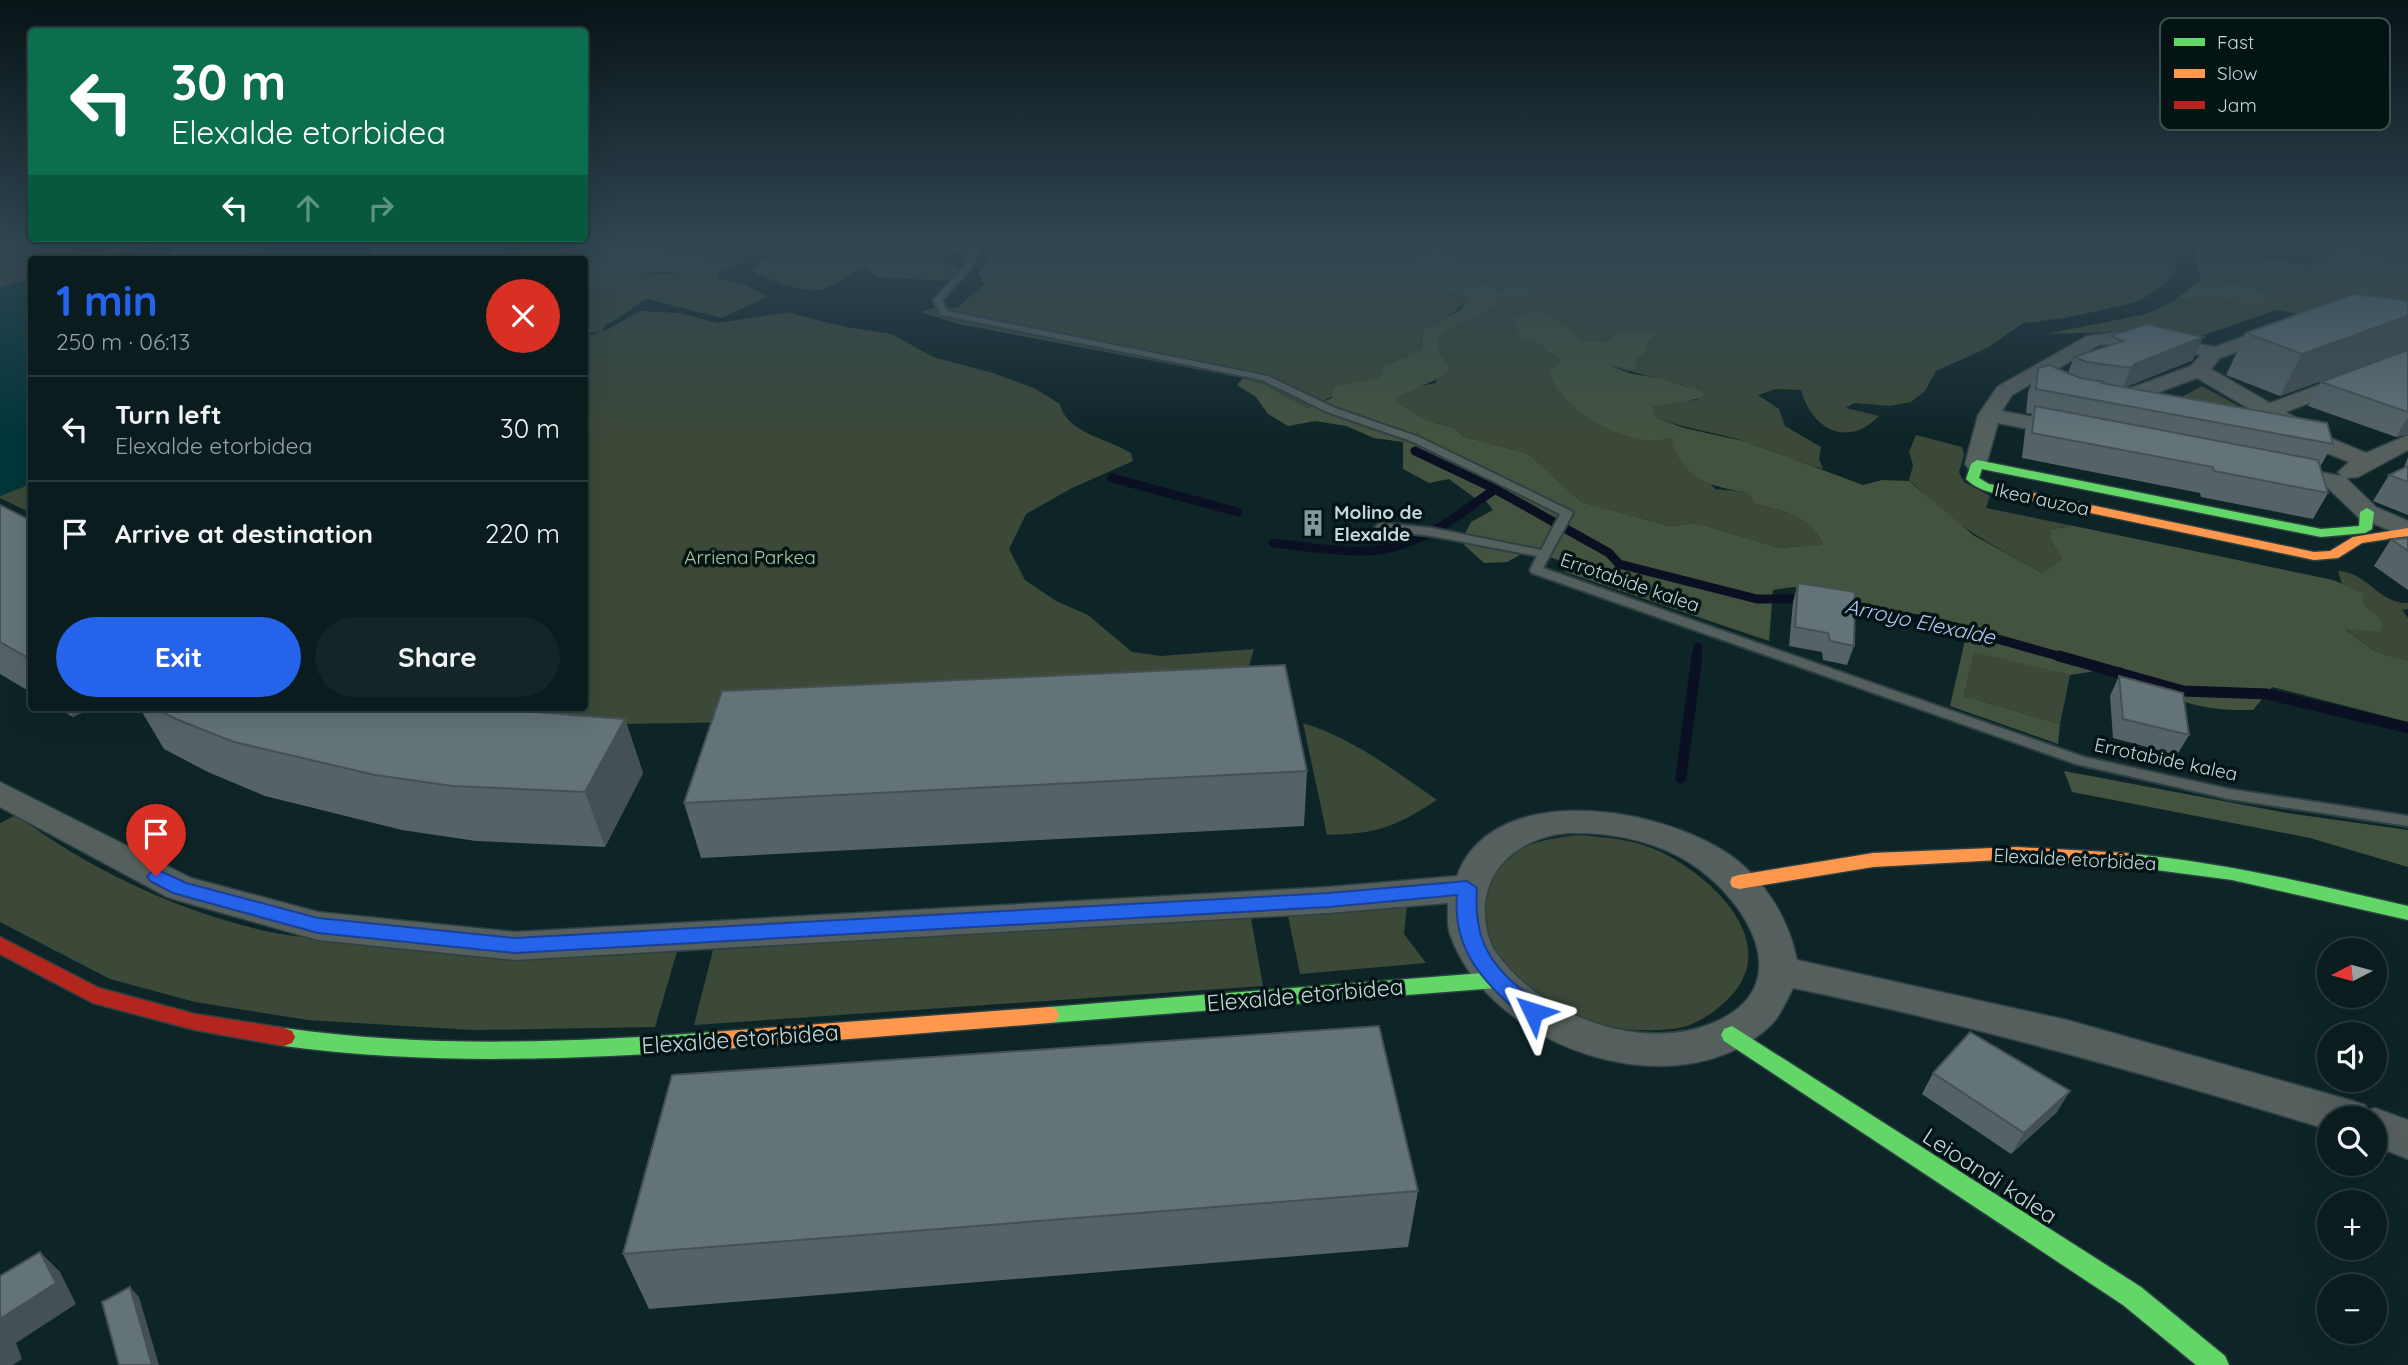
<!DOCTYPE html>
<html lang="en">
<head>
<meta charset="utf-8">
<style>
	:root { --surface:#0a1c1e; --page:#132527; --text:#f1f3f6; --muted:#99a1a4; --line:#2a3a3c; --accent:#2563eb }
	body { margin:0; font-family:Quicksand,sans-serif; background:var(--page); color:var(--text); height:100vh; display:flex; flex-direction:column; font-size:26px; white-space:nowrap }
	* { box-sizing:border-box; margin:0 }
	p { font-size:23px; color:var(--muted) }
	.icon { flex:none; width:38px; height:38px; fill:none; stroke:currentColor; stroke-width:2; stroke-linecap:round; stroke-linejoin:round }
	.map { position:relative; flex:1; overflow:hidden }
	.drawer { position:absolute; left:28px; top:256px; width:560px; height:455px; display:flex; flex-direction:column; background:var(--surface); border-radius:7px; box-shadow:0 7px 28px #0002,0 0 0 2px var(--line) }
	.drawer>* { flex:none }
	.hud { position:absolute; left:28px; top:28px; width:560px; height:214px; border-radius:7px; box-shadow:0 7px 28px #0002,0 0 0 2px var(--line); background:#0b6e4f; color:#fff; overflow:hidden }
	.needle { width:46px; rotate:264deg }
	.fabs { position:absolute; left:2317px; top:938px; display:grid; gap:14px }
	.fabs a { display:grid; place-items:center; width:70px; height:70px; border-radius:50%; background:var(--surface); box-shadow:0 7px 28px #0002,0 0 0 2px var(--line); font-size:35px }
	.pin { position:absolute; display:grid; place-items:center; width:60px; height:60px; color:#fff; margin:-72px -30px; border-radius:50% 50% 50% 0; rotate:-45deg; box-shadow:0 0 7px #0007 }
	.pin .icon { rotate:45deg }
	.me { position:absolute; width:77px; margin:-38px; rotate:311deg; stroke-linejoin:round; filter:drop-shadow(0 0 5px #0008) }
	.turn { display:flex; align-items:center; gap:24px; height:147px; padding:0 28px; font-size:32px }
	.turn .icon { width:91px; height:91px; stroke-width:2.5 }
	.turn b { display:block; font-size:49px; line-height:60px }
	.lanes { display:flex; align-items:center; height:66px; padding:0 28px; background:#0003; justify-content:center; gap:35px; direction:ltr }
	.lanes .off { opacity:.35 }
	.round { display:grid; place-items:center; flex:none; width:74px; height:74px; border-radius:37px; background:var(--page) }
	.overview { display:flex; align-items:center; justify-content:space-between; height:119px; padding:0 28px }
	h1 { font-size:42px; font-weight:800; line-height:52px; color:var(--accent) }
	.primary-button { display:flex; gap:14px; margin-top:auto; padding:14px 28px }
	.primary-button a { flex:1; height:80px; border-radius:42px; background:var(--accent); color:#fff; font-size:28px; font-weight:800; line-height:80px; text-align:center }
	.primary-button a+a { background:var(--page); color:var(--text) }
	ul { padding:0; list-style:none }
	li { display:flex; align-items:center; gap:21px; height:105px; padding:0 28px; border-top:2px solid var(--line) }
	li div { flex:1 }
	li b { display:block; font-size:26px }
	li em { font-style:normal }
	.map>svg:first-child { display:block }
	.built { fill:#02363b }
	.green { fill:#3c4939 }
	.forest { fill:#445340 }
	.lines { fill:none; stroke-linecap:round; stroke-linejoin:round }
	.stream-far1 { stroke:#0a0f21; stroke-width:9 }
	.stream { stroke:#0a0f21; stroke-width:11 }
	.lane-casing { stroke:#2d4042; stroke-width:4 }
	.street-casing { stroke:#2d4042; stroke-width:3 }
	.fast-casing { stroke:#2d4042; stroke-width:3 }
	.slow-casing { stroke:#2d4042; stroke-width:3 }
	.jam-casing { stroke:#2d4042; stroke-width:3 }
	.lane { fill:#555f5e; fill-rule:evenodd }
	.street { fill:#555f5e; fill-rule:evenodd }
	.fast { fill:#63d668; fill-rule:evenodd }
	.slow { fill:#ff974d; fill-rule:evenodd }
	.jam { fill:#b3261e; fill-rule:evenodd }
	.wall { fill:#556367 }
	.shaded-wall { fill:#455054 }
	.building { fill:#637378; stroke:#455054; stroke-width:2 }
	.route { fill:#2563eb; stroke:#184099; stroke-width:2 }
	.labels { text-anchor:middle; stroke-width:7; stroke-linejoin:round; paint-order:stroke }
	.street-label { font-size:19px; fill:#c4d8da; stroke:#041415 }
	.poi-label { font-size:19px; font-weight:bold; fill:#c4d8da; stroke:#041415; text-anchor:start }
	.park-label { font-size:19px; fill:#afcb9d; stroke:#041415 }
	.water-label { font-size:21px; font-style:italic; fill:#b7c4f4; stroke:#041415 }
	.near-street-label { font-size:23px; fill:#c4d8da; stroke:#041415 }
	.key { fill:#041415; stroke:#3e4f50; stroke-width:2 }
	.key-label { font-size:19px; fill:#c4d8da }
</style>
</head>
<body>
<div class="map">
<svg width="2408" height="1365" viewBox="0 0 2408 1365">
	<rect width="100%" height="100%" fill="#0e2528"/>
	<path class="built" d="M152 244H515L519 259H106Z
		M31 279V484L0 496V287Z"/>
	<path class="green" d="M0 244H76V250L101 251 117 244H152L106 259H32L31 279 0 287Z
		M654 244H759L735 256 746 261 720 272 718 278 744 284 768 297 722 318 647 299C631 307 622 318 605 325L603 332 640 311 680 313 718 323 787 312 845 327 892 334 933 357 993 373 1034 388 1060 404C1066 433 1109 439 1131 453L1133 461 1072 488 1026 514 1009 549 1025 580 1056 601 1088 615 1132 652 1161 656 1254 649 1241 691 751 722 619 724 540 716 492 707H584V337L600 332 585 333V296L630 274H673L699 261 667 253Z
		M787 244H960L971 247 938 256 958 269 946 281 878 277 863 268C848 275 835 286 819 290 803 293 764 279 751 270Z
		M1001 244H2174L2177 267 2164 285 2137 302 2065 318 2023 323 1987 348 1936 371 1925 391 1911 402 1890 406 1854 403 1846 408 1879 416C1848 448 1812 430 1801 390L1776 389 1758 395 1779 409 1785 426 1821 447 1819 459 1823 469C1796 462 1772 450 1746 442 1716 432 1686 429 1656 418L1651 407 1675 401 1698 400 1683 385 1607 365 1635 359 1655 333 1638 330 1615 333 1607 342H1540L1547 352 1562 361 1581 413 1646 440 1673 438 1715 489 1747 492 1755 504C1784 511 1809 515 1823 544L1780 548 1696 523 1670 526 1581 502 1529 454 1462 436 1456 429 1424 419 1396 401 1412 388 1436 383 1440 355 1437 341C1453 318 1486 321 1504 299L1528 300 1520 285 1497 290 1449 267 1455 253 1431 252 1404 268 1416 278 1434 281 1431 287 1468 296C1454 322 1421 320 1420 351L1383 366 1380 378 1359 384 1308 408 1265 385 1243 378 958 324 921 312 936 307 957 308 984 284 978 273Z
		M2308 244H2324L2326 249 2342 255 2329 261 2339 267 2308 270 2319 278 2381 272 2384 266 2348 244H2408V314L2368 325 2276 310 2193 339 2112 332 2046 334 2146 314 2174 301 2210 298 2256 305 2272 297C2249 284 2225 282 2200 280L2195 247 2310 265 2312 252Z
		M2202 386 2268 422 2168 404Z
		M1916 435 1962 447 1964 455 1959 472 1964 482 1990 496 1986 508 2074 526 2051 529V541L2062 559 2042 573C2009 554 1976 537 1945 514 1932 504 1925 492 1909 481L1913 465 1909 452Z
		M31 484V513L0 498V496Z
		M2338 571C2366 571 2379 604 2408 603V609L2402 610 2408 618V661L2374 651 2344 628 2381 632V619L2363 604V593L2342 584Z
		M1974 651 2070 675 2060 724 1964 696Z
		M1303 723C1354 739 1394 770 1437 800 1393 828 1379 833 1327 835Z
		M16 815C92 871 177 911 270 932 290 936 312 938 333 940 448 956 562 952 678 948L655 1027 472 1030 308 1020 195 1002 110 979 0 922V823Z
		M1577 835C1605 837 1633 839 1659 851 1710 875 1783 941 1730 997 1714 1013 1695 1027 1671 1029 1626 1034 1573 1025 1535 997 1502 972 1470 934 1483 891 1488 876 1498 861 1511 854 1532 841 1553 838 1577 835Z
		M1407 904 1404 934 1426 963 1300 974 1287 911Z
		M1250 913 1263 986 694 1025 713 950Z"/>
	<path class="forest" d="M515 244H654L667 253 699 261 698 270 630 274 585 296 584 259H519Z
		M2324 244H2348L2385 266 2381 272 2394 284 2367 293 2333 289 2306 270 2339 268 2329 261 2341 255 2326 249Z
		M1431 252 1456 253 1450 267 1497 290 1520 285 1536 291 1528 300 1504 299C1486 321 1453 318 1437 341L1440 355 1451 368C1430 388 1416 383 1396 401L1424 419 1456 429 1462 436 1529 454 1581 502 1670 526 1696 523 1780 548 1823 544C1809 515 1784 511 1755 504L1747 492C1711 488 1679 477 1672 438 1664 439 1653 441 1645 440 1607 434 1562 408 1549 372L1562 361 1547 352 1540 343 1522 340 1512 320C1541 299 1562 323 1583 341L1607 342 1615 333 1638 330 1656 333 1647 343 1645 353 1635 359 1636 369 1611 366 1632 374 1659 378 1706 393C1693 404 1669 402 1652 407L1656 418 1684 428 1747 442 1863 485 1882 480 1909 481 1973 535 2042 573 2062 559 2051 541V529L2074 526 2333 580 2363 593V604L2381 619V632L2345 629 2374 651 2408 661V722L2272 687 2253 710C2191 711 2170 699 2120 667L2070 675 1974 652 1964 696 2060 724 2058 744 1950 706 1968 627 1793 587 1773 590 1769 641 1565 572 1558 560 1529 550 1507 562 1484 563 1461 542 1471 522 1493 510 1485 500 1475 498 1449 479 1429 483 1403 469V442L1374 438 1346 426 1315 421 1288 426 1268 414 1256 397 1237 385 1243 378 1265 385 1308 408 1332 398 1334 387 1380 378 1383 366 1420 351 1424 331 1461 309 1468 296 1430 287 1434 281 1416 278 1403 269Z
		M2200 280C2225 282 2250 284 2272 297L2267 303 2255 305 2210 298 2174 301Z
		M2064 771 2287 813 2408 830V867L2310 838 2072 792Z"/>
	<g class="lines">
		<path class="stream-far1" d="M1415 451 1495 489 1609 553 1619 564 1757 599H1808
			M1112 478 1238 512
			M1273 543C1303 546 1335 552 1365 551 1416 550 1456 517 1495 489
			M1841 605 1944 624 2065 658
			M1697 658 1698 647"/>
		<path class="stream" d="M2059 656 2183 691 2267 694 2408 728
			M1681 778 1697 656"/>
		<defs>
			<path id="lane" d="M970 244 983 246 970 270 942 300 947 311 1268 376 1335 408 1419 437 1571 511 1573 513 1543 568 2084 757 2229 789 2408 816V826L2229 799 2076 764 1532 573 1530 570 1537 556 1432 536 1377 530 1375 527 1381 523 1432 528 1541 550 1560 514 1411 441 1327 412 1262 380 941 315 933 300 963 267 974 247Z"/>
			<path id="street" d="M2277 324 2284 326 2287 330 2284 334 2220 358 2211 369 2270 403 2408 352V365L2286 412 2333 439 2366 453 2408 435V450L2358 477 2346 478 2376 507 2408 521V538L2358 517 2328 488 2277 477 2273 472 2277 467 2285 465 2341 476 2338 472 2349 462 2317 449 2197 378 2143 398 2140 408H2124L2121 403 2125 390 2191 366 2201 355 2127 343 2099 345 2012 395 2002 411 2076 425 2079 430 2076 435 2068 437 1998 423 1985 469H1969L1965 464 1978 415 1997 387 2087 336 2127 331 2215 347Z
				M0 782 191 878 318 912 515 932 1329 887 1457 876C1494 773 1684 809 1746 868 1773 894 1789 923 1797 960L2067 1020 2350 1100 2365 1105 2368 1110 2375 1108 2408 1120V1159L2375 1146V1118H2329V1130C2152 1075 1974 1025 1793 988 1787 1000 1780 1016 1771 1025 1679 1113 1489 1048 1450 934 1447 925 1448 913 1448 903L1329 913 515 960 318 940 180 901 167 897 0 807ZM1568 833C1604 832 1643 838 1676 855 1737 885 1808 983 1713 1023 1641 1053 1541 1016 1496 952 1489 942 1486 930 1485 917 1482 868 1521 837 1568 833Z"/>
			<path id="fast" d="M1977 460 2321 529 2359 526 2360 512 2367 508 2374 512 2372 529 2365 533 2321 537 1982 469 1979 478 1989 484 2034 493 2035 496 2029 500C2008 495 1982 495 1966 479L1971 464Z
				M2125 853C2221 862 2314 884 2408 906V920L2232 880 2118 865 2116 860 2118 855Z
				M1496 972 1503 974 1506 980 1503 986 1496 988 1049 1023 1042 1021 1039 1015 1042 1009 1049 1007Z
				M1732 1026 2141 1287 2225 1356 2229 1365H2196L2123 1305 1724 1041 1721 1035 1724 1029Z
				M284 1028C427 1048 568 1043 712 1032L720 1035 723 1041 720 1047 712 1050C568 1060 427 1065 284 1046L276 1043 273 1037 276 1031Z"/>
			<path id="slow" d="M2029 492 2314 552 2330 551 2353 537 2408 528V536L2362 543 2338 558 2314 560 2024 499 2023 496Z
				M2017 847 2125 853 2132 855 2134 860 2132 865 2125 867 2017 859 1873 867 1739 889 1732 887 1730 882 1732 877 1739 875 1873 853Z
				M1049 1007 1056 1009 1059 1015 1056 1021 1049 1023 712 1050 704 1047 701 1041 704 1035 712 1032Z"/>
			<path id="jam" d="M0 937 99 988 195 1014 284 1028 292 1031 295 1037 292 1043 284 1046 195 1030 93 1003 0 954Z"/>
		</defs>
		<use href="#lane" class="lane-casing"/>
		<use href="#street" class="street-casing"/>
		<use href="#fast" class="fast-casing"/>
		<use href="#slow" class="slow-casing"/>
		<use href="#jam" class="jam-casing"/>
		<use href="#lane" class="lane"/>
		<use href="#street" class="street"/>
		<use href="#fast" class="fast"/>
		<use href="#slow" class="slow"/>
		<use href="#jam" class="jam"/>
	</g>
	<path class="wall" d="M2246 333 2407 350 2280 396 2226 375Z
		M2111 336 2193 360 2125 387 2333 444 2320 467 2328 493 2313 519 2201 497 2200 493 2022 458 2025 431 2032 414 2026 413 2028 392 2038 368 2068 373 2074 357 2107 346Z
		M2408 350V434L2396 437 2308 406 2321 382Z
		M2408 457V515L2373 501 2389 475 2404 467Z
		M0 505 32 521V693L0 674Z
		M2408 538V590L2374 566 2391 539Z
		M1798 583 1854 646 1847 665 1823 660 1822 652 1789 646 1793 602Z
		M2119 676 2189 735 2177 755 2113 738 2110 696Z
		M56 707H94L73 717Z
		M139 707H471L625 719 643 773 605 847 476 841 402 830 265 796 208 772 164 749Z
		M1307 771 1304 826 701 858 684 803Z
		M1933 1073 2057 1112 2011 1154 1922 1094Z
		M1418 1191 1408 1247 649 1309 623 1254Z"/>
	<path class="shaded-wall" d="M252 244H266L262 259H248Z
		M503 244H507L509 259H505Z
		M2408 316V348L2407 350 2280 396 2302 354Z
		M2203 337 2193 360 2124 388 2121 392 2131 368 2135 364Z
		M2408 417V434L2396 437Z
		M67 707H94L73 717Z
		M625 719 643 773 605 847 585 792Z
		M2070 1091 2057 1112 2011 1154 2024 1133Z
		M40 1252 60 1272 76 1304 16 1343 22 1359 13 1365H0V1319Z
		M130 1287 139 1297 159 1365H152Z"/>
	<path class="building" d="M175 244H252L248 259H168Z
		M372 244H503L505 259H371Z
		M2353 294 2398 299 2408 302V316L2302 354 2246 333Z
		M2146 324 2203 337 2135 364 2131 368 2087 362 2074 357 2123 341 2111 336Z
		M2408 350V412L2321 382Z
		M2049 365 2080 378 2105 382 2101 383 2327 423 2333 444 2036 389 2038 368Z
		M2035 406 2318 460 2328 493 2214 471 2213 467 2032 433Z
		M2408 466V482L2389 475Z
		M0 505 32 521V660L0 642Z
		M2408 538V551L2391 539Z
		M1798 583 1855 592 1854 646 1830 641 1828 633 1795 627Z
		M1285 665 1307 771 684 803 722 691Z
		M2119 676 2183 693 2189 735 2123 719Z
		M154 707H471L625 719 585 792 452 786 375 775 234 742 176 719Z
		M1379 1026 1418 1191 623 1254 672 1075Z
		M1970 1032 2070 1091 2024 1133 1933 1073Z
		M40 1252 56 1283 0 1319V1276Z
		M130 1287 152 1365H119L102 1302Z"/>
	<linearGradient id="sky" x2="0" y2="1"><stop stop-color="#081416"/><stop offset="0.56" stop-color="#304653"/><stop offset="1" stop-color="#304653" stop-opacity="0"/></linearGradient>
	<rect width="2408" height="435" fill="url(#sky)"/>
	<path class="route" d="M156 869 186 883 318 918 515 938 1329 893 1467 881 1477 888C1474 929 1483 957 1516 985 1525 993 1538 1001 1543 1012L1540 1018 1533 1020 1525 1018C1486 984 1452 952 1457 895L1329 907 515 953 318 933 173 893 150 881 147 876Z"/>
	<defs>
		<symbol id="building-bare" viewBox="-9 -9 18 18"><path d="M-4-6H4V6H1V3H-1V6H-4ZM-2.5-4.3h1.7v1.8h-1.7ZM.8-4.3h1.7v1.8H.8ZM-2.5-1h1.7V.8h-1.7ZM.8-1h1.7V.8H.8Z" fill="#84999c" stroke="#041415" stroke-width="2.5" paint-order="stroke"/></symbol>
	</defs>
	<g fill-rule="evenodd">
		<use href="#building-bare" x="1294" y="504" width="38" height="38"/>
	</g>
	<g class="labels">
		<g class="street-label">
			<text transform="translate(2042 499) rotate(12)" y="7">Ikea auzoa</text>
			<text transform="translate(1630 582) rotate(19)" y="7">Errotabide kalea</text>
			<text transform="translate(2166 759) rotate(12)" y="7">Errotabide kalea</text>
			<text transform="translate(2075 859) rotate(3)" y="7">Elexalde etorbidea</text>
		</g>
		<g class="poi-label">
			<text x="1334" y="519">Molino de<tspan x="1334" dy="22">Elexalde</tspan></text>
		</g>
		<g class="park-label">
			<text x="750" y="564">Arriena Parkea</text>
		</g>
		<g class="water-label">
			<text transform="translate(1920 622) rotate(12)" y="7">Arroyo Elexalde</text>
		</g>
		<g class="near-street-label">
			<text transform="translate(1305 995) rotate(-5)" y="8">Elexalde etorbidea</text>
			<text transform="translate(740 1039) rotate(-4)" y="8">Elexalde etorbidea</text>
			<text transform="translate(1990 1176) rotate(33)" y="8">Leioandi kalea</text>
		</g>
	</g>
	<rect x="2160" y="18" width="230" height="112" rx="10" class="key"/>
	<rect x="2174" y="38" width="31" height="8" fill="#63d668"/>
	<rect x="2174" y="69" width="31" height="9" fill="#ff974d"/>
	<rect x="2174" y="101" width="31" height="8" fill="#b3261e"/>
	<g class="key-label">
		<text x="2217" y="49">Fast</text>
		<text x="2217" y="80">Slow</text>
		<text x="2217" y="112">Jam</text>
	</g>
</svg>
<div class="fabs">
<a><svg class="needle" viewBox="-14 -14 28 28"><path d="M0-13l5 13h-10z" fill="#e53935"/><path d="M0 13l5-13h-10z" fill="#99a1a4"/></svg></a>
<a><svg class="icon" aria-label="sound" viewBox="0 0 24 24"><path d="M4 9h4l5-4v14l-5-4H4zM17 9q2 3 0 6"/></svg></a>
<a><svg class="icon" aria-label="search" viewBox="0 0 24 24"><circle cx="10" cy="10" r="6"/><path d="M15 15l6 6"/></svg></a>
<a>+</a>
<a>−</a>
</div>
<div class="pin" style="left:156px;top:876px;background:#d93025"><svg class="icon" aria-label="arrive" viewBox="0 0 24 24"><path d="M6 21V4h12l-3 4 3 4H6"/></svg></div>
<svg class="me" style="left:1533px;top:1012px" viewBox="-20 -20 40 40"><path d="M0-17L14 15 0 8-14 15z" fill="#2563eb" stroke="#fff" stroke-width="4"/></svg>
<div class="hud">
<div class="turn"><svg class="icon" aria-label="left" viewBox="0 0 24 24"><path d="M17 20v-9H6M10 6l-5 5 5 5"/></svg><div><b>30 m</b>Elexalde etorbidea</div></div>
<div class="lanes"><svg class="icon" aria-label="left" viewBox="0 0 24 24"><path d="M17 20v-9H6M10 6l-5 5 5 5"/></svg><svg class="icon off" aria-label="ahead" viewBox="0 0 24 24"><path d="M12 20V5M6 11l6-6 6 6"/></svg><svg class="icon off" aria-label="right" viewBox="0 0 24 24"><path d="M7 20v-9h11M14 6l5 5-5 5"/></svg></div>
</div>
<section class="drawer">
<div class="overview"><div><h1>1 min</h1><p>250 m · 06:13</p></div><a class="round" style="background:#d93025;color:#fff"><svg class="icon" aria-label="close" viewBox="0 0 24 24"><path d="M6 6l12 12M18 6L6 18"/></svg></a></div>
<ul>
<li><svg class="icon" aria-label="left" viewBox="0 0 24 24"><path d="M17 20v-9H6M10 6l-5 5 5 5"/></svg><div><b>Turn left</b><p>Elexalde etorbidea</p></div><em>30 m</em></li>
<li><svg class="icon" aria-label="arrive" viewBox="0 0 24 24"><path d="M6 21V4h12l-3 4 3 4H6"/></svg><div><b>Arrive at destination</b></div><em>220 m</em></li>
</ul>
<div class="primary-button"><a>Exit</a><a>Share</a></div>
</section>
</div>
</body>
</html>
